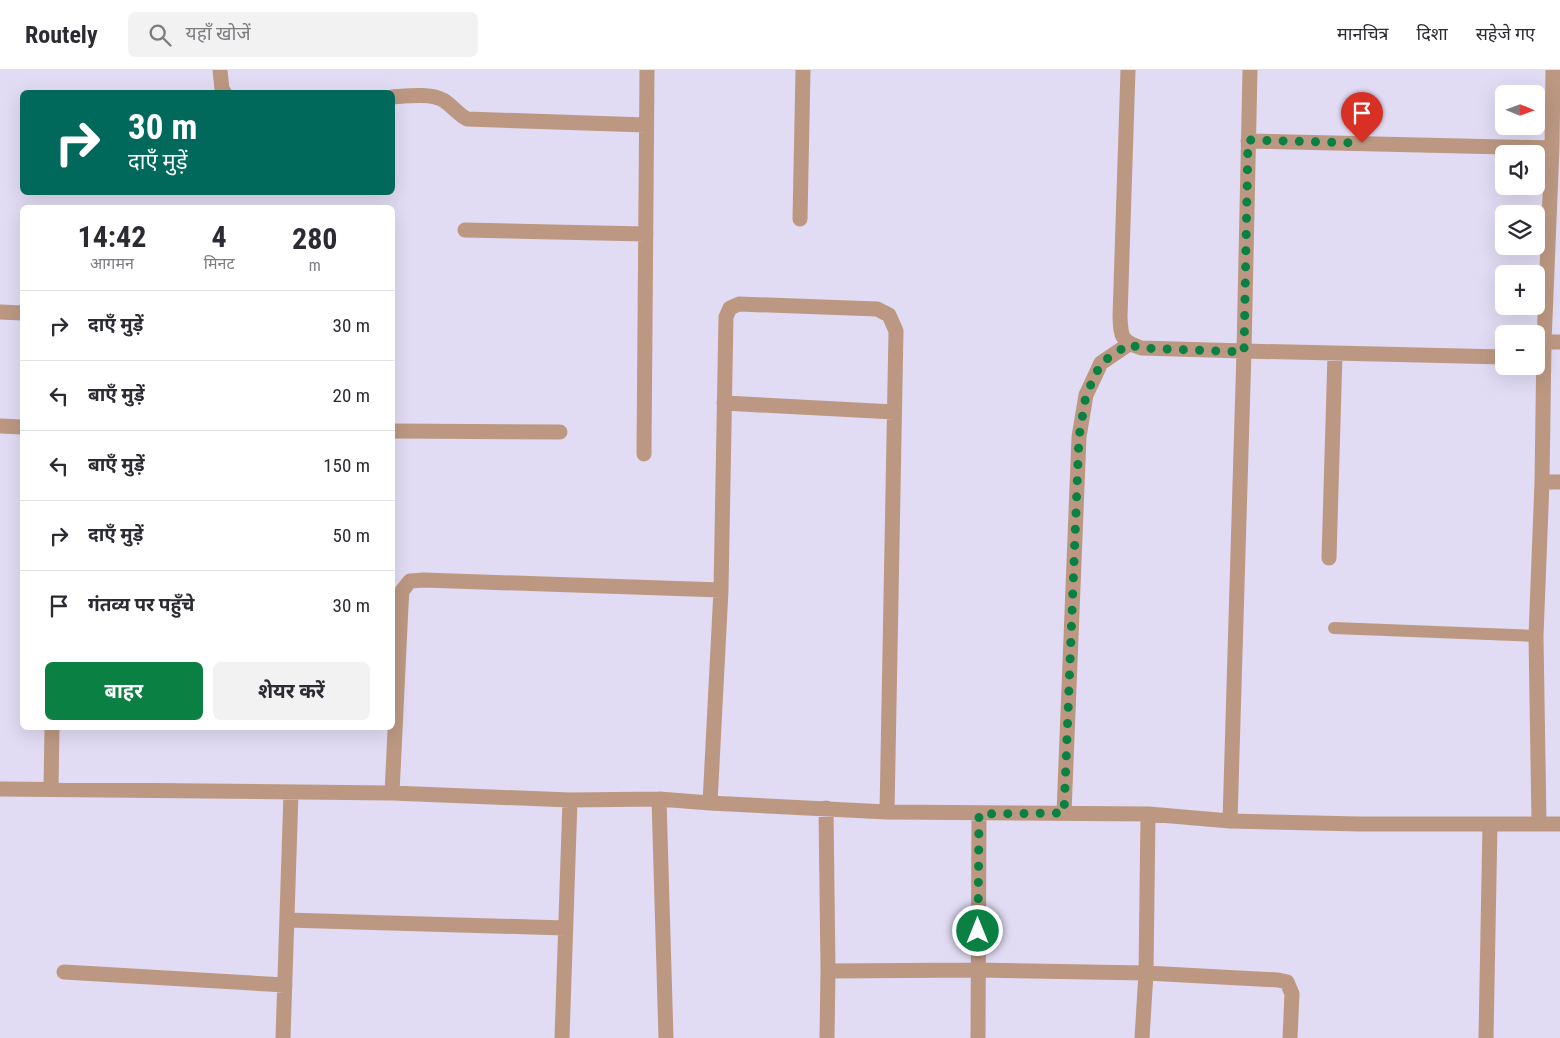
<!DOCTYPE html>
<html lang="hi">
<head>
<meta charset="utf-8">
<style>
	:root { --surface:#fff; --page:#f2f2f3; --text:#2b2b33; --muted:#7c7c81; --line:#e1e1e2; --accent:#0b8043 }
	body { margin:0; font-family:"Roboto Condensed","Noto Sans Devanagari",sans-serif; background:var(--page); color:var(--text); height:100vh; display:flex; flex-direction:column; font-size:19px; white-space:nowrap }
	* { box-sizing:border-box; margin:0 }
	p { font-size:16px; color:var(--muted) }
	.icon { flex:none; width:28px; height:28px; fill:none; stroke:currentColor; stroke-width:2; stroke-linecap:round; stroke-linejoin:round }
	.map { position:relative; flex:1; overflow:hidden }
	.panel { position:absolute; left:20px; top:135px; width:375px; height:525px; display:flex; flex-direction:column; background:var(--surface); border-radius:8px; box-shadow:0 5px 20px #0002 }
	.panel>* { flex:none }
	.top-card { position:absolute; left:20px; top:20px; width:375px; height:105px; border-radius:8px; box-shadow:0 5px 20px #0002; background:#00695c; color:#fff; overflow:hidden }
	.needle { width:32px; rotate:91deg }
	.buttons { position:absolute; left:1495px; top:15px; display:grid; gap:10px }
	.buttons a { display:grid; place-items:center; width:50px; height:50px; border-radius:8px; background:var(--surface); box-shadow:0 5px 20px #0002; font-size:25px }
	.pin { position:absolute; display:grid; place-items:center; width:42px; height:42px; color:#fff; margin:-51px -21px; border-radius:50% 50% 50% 0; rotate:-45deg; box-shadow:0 0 5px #0007 }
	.pin .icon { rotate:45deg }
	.me { position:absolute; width:55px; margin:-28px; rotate:0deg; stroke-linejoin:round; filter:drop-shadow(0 0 4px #0008) }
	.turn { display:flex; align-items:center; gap:18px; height:105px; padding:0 25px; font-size:22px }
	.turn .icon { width:65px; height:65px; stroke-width:2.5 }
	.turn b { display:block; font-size:35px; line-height:42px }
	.eta { display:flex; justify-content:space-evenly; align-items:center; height:85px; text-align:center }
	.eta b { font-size:30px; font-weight:700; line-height:35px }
	.primary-button { display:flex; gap:10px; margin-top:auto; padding:10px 25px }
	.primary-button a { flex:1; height:58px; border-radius:8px; background:var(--accent); color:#fff; font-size:20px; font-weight:700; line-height:58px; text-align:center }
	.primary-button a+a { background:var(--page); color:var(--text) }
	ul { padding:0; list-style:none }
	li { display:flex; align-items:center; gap:15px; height:70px; padding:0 25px; border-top:1px solid var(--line) }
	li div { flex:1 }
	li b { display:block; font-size:19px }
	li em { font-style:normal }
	header { display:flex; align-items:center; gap:30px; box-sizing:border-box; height:70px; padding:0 25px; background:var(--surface); border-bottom:1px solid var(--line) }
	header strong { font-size:24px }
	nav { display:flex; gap:28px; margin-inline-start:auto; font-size:18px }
	.search { width:350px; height:45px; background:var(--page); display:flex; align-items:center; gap:12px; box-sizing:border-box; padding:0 18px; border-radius:8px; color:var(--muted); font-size:19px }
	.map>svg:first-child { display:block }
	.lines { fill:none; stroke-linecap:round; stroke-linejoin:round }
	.lane { stroke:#bc9882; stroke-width:12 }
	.street { stroke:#bc9882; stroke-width:15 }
	.route { stroke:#0b8043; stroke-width:9; stroke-dasharray:0 16.2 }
</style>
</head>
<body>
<header>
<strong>Routely</strong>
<div class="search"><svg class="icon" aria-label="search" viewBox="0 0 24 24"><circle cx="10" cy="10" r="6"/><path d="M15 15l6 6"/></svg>यहाँ खोजें</div>
<nav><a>मानचित्र</a><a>दिशा</a><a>सहेजे गए</a></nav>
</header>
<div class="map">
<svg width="1560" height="968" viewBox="0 0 1560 968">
	<rect width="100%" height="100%" fill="#e1dcf3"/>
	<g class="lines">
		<path class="lane" d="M1334 558 1536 566"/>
		<path class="street" d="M220 0 222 19 224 22
			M1128 0 1120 247C1121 267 1121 271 1141 278L1244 281 1230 751
			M1250 0 1244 281 1504 287
			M392 27C407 26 430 23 443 30 453 36 456 43 467 49L646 55
			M1248 71 1552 78
			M800 149 803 0
			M465 160 646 164
			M0 242 22 243
			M1544 272H1560
			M724 333 894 342
			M0 356 22 357
			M392 361 560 362
			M644 384 647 0
			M1542 412H1560
			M1329 488 1335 284
			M51 718 52 658
			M0 719 392 723 570 730 659 729 710 733 887 742 1148 744 1230 751 1360 754H1560
			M392 723 401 536 402 521 410 511 424 510 721 520
			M659 729 666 968
			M710 733 721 520 726 247 730 238 739 234 877 239 889 245 896 261 887 742
			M826 738 828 901 827 968
			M1064 743 1079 367 1086 325 1101 293 1129 274
			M1539 753 1536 566 1542 412 1544 272 1552 78 1553 0
			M287 850 565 858
			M828 901 978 900 1146 903 1278 910 1287 912 1292 924 1290 968
			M64 902 285 915
			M283 968 291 723
			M562 968 570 730
			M978 968 979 744
			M1142 968 1146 903 1148 744
			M1486 968 1490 754"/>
	</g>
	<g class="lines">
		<path class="route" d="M978 861 979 744 1064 743 1079 367 1086 325 1101 293 1129 274 1140 278 1244 282 1248 70 1362 73"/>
	</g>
</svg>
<div class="buttons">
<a><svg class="needle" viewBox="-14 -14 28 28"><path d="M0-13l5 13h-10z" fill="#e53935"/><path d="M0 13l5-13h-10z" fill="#7c7c81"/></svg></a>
<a><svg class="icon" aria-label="sound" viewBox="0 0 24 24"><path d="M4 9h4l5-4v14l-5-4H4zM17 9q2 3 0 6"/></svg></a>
<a><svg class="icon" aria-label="layers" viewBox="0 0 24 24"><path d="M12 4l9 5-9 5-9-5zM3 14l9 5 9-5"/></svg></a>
<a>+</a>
<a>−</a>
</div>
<div class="pin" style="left:1362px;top:73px;background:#d93025"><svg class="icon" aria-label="arrive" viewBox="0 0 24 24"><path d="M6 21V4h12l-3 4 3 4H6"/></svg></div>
<svg class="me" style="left:978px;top:861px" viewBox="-20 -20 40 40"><circle r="17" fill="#0b8043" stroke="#fff" stroke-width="3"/><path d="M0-11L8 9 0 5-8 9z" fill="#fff"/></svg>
<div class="top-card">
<div class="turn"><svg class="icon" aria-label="right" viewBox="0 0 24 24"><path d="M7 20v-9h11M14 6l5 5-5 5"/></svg><div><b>30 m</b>दाएँ मुड़ें</div></div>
</div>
<section class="panel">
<div class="eta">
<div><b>14:42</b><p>आगमन</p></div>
<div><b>4</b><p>मिनट</p></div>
<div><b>280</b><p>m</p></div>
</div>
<ul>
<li><svg class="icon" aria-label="right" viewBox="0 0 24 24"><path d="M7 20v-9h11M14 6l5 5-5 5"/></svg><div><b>दाएँ मुड़ें</b></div><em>30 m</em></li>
<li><svg class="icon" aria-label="left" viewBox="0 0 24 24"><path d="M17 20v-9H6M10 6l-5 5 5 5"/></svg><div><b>बाएँ मुड़ें</b></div><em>20 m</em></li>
<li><svg class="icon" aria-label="left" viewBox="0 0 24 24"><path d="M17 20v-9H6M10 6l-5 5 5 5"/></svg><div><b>बाएँ मुड़ें</b></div><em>150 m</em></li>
<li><svg class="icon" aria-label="right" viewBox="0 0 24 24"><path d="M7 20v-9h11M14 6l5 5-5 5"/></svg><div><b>दाएँ मुड़ें</b></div><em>50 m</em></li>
<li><svg class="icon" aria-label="arrive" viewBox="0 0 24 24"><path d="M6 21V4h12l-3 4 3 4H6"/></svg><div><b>गंतव्य पर पहुँचे</b></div><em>30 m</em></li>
</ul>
<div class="primary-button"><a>बाहर</a><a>शेयर करें</a></div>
</section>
</div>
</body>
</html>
